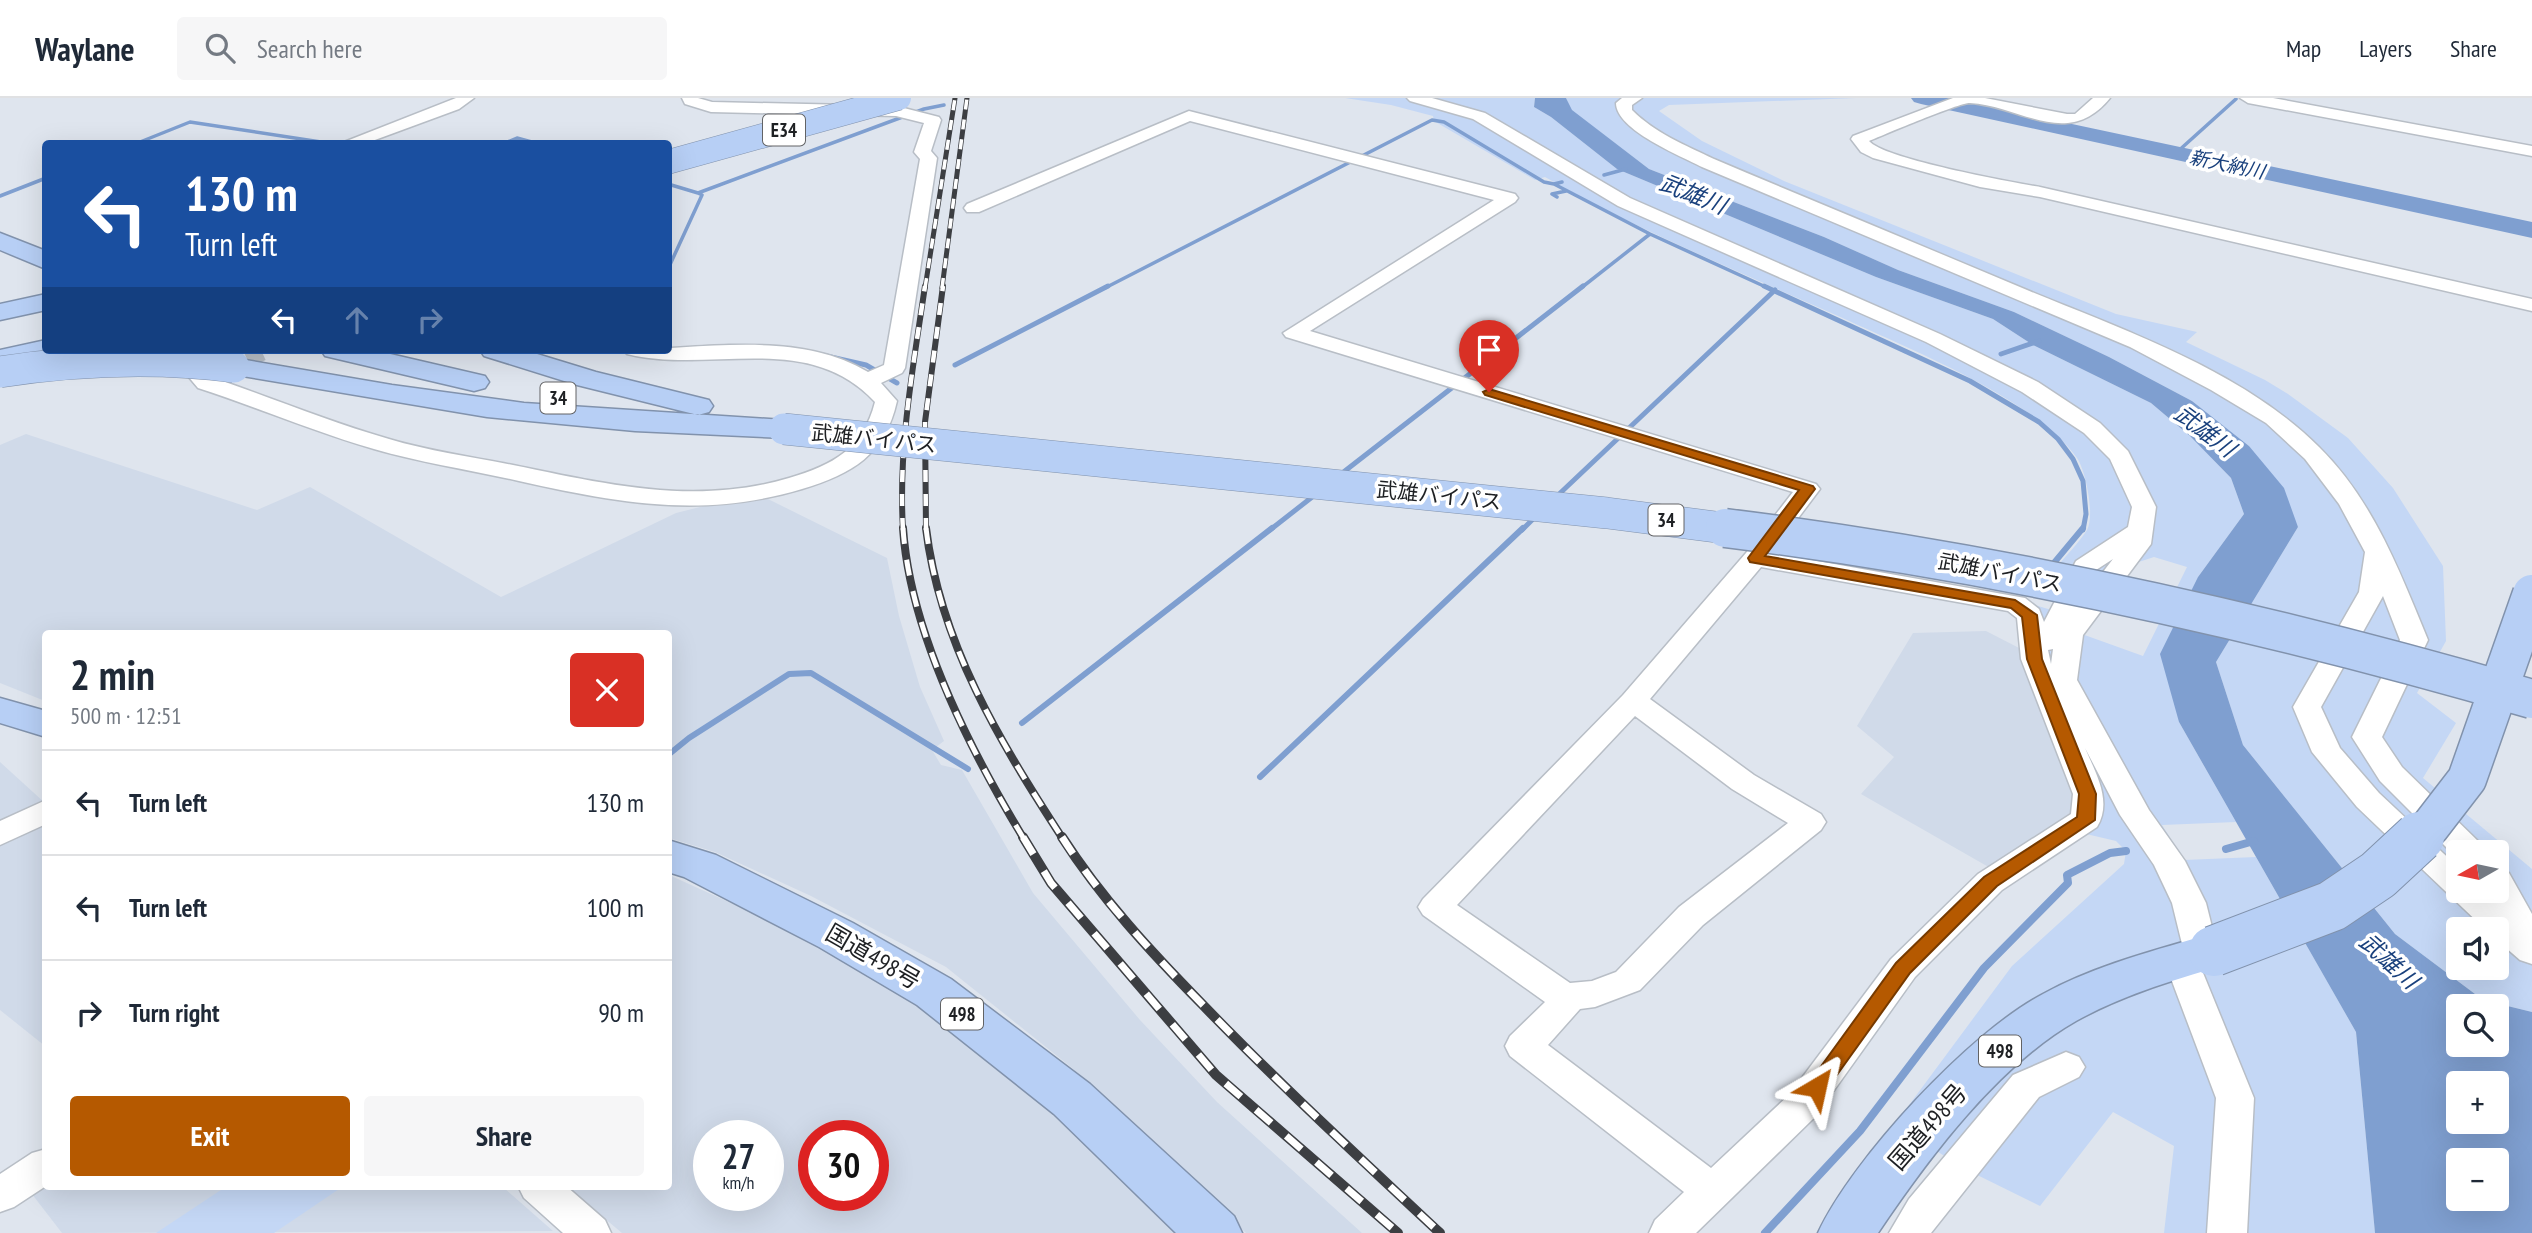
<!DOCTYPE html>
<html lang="en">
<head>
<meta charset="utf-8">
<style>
	:root { --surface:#fff; --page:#f6f6f7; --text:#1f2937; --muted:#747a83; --line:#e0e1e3; --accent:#b55900 }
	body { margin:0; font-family:"PT Sans Narrow","Noto Sans JP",sans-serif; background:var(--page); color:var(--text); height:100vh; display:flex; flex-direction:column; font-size:26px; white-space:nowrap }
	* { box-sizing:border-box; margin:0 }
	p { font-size:23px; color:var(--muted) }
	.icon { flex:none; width:38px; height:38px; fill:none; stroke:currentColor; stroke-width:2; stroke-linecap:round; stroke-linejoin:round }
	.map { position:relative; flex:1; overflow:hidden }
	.panel { position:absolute; left:42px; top:532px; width:630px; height:560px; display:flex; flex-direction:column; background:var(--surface); border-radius:7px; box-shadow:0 7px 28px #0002 }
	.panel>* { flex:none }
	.top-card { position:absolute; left:42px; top:42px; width:630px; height:214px; border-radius:7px; box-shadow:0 7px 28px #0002; background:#1a4fa0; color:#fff; overflow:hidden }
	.needle { width:46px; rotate:261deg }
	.tools { position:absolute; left:2446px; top:742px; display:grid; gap:14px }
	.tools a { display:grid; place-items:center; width:63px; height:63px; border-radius:7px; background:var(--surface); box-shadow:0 7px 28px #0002; font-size:35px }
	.speed { position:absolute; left:693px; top:1022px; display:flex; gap:14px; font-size:35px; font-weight:700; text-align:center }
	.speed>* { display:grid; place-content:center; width:91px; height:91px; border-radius:50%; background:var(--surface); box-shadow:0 7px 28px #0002; line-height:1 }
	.speed small { font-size:18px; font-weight:400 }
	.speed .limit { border:10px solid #d22; background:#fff; color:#111 }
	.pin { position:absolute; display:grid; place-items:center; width:60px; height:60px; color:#fff; margin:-72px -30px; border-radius:50% 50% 50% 0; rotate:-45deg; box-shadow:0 0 7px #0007 }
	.pin .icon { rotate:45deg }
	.me { position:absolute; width:77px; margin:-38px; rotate:36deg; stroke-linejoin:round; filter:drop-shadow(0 0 5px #0008) }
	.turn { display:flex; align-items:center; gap:24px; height:147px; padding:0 28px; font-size:32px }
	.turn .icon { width:91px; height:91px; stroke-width:2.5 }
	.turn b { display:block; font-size:49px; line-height:60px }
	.lanes { display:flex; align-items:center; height:66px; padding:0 28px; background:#0003; justify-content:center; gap:35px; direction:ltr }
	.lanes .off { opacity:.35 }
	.round { display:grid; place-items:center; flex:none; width:74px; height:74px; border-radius:7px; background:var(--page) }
	.head { display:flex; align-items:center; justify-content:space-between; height:119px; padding:0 28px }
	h1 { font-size:42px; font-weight:700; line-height:52px }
	.button { display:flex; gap:14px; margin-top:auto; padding:14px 28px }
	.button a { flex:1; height:80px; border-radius:7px; background:var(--accent); color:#fff; font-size:28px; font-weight:700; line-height:80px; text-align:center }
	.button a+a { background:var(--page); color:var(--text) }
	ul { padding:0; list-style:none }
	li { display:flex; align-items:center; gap:21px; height:105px; padding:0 28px; border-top:2px solid var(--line) }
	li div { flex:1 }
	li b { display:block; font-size:26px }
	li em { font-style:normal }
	header { display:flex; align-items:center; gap:42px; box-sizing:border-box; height:98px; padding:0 35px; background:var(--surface); border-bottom:2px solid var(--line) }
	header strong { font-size:33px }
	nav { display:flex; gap:38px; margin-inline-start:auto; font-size:24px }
	.search { width:490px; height:63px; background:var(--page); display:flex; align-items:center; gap:18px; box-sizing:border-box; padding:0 24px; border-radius:7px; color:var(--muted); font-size:26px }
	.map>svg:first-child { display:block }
	.built { fill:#d0dae9; fill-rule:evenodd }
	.green { fill:#c4d7f5; fill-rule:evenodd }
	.water { fill:#7f9fd0; fill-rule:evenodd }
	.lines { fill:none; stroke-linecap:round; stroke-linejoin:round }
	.stream-far3 { stroke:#7f9fd0; stroke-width:3.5 }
	.stream-far2 { stroke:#7f9fd0; stroke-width:5 }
	.stream-far1 { stroke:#7f9fd0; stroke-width:6 }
	.stream { stroke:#7f9fd0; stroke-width:8 }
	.river { fill:#7f9fd0; fill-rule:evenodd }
	.minor-tunnel { stroke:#b8bec5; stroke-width:22; stroke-dasharray:22 11; stroke-linecap:butt }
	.minor-casing { stroke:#b8bec6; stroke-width:3 }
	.highway-casing { stroke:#8192ac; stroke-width:3 }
	.minor { fill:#fff; fill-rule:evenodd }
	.highway { fill:#b7cff5; fill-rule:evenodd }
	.rail-far3-casing { stroke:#3c3e42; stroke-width:5 }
	.rail-far2-casing { stroke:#3c3e42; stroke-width:6 }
	.rail-far1-casing { stroke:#3c3e42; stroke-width:8 }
	.rail-casing { stroke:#3c3e42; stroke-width:10 }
	.rail-far3 { stroke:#fff; stroke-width:3.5; stroke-dasharray:10; stroke-linecap:butt }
	.rail-far2 { stroke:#fff; stroke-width:4.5; stroke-dasharray:12; stroke-linecap:butt }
	.rail-far1 { stroke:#fff; stroke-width:5; stroke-dasharray:16; stroke-linecap:butt }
	.rail { stroke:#fff; stroke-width:7; stroke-dasharray:20; stroke-linecap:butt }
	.highway-bridge-far3-casing { stroke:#8192ac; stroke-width:25; stroke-linecap:butt }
	.highway-bridge-far2-casing { stroke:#8192ac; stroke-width:32; stroke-linecap:butt }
	.highway-bridge-far1-casing { stroke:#8192ac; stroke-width:41; stroke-linecap:butt }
	.highway-bridge-casing { stroke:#8192ac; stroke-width:52; stroke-linecap:butt }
	.highway-bridge-far3 { stroke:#b7cff5; stroke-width:24 }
	.highway-bridge-far2 { stroke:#b7cff5; stroke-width:31 }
	.highway-bridge-far1 { stroke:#b7cff5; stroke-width:38 }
	.highway-bridge { stroke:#b7cff5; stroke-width:50 }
	.route { fill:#b55900; stroke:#763a00; stroke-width:2 }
	.labels { text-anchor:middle; stroke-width:7; stroke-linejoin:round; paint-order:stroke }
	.shield { fill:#fff; stroke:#626365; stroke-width:2 }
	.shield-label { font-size:19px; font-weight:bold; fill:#1e2023 }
	.far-water-label { font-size:19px; font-style:italic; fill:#1a417d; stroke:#fff }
	.street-label { font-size:21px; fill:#1e2023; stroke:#fff }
	.water-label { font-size:23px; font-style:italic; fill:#1a417d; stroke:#fff }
	.near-street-label { font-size:24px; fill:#1e2023; stroke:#fff }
</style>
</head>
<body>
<header>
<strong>Waylane</strong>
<div class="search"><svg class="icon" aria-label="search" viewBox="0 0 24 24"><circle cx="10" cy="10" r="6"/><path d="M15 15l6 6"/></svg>Search here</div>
<nav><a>Map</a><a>Layers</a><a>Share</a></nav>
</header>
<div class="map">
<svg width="2532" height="1135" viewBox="0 0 2532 1135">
	<rect width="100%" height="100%" fill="#dfe5ee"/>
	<path class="built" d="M26 336 257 412 310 389 501 499 676 415 704 408 768 401 887 460 899 518 920 589 944 643 932 652 941 667 962 672 1033 795 1140 922 1217 1004 1362 1135H1246L1072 970 946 869 811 798 715 754 669 740 668 536H46L45 603 0 585V347Z
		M1986 533 2023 552 2078 694 2082 735 2006 779 1861 696 1894 659 1857 628 1913 535Z
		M0 664 45 705V948L0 912Z
		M669 777 782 828 912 900 1078 1034 1183 1135H622L567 1089 668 1088ZM709 1038H768V1097H709ZM814 1038H873V1097H814Z
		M45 1060 46 1088 503 1089 553 1133 62 1135 18 1078Z"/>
	<path class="green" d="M1345 0H1535L1534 9 1551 19 1617 71 1876 179 1993 221 2033 247 2151 305 2190 338 2231 380 2244 416 2198 479 2179 624 2236 724 2162 727 2184 762 2256 759 2356 934 2375 1135H2164L2174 1048 2113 1014 2040 1108 1963 1070 1895 1026 2012 868 2124 766 2126 753 2116 743 2082 735 2028 505 2072 518 2079 535 2143 558 2187 469 2154 459 2102 476 2057 469C2066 457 2079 445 2087 432 2095 418 2086 373 2077 360 2036 302 1912 252 1847 222 1745 176 1641 134 1545 79L1535 82 1434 23 1433 18 1391 7Z
		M1566 0H1856L1669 7 1659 13 1702 43 1784 83 2116 216 2197 234 2186 244 2265 282 2288 296 2348 340 2393 390 2443 468 2446 543 2417 595 2456 625 2423 680 2532 771V914L2483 902 2395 836 2243 647 2216 564 2298 429 2249 348 2192 303 2109 259 2014 214 1898 172 1824 139 1649 71 1571 12ZM2459 754H2497V793H2459ZM2459 831H2497V870H2459Z
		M227 1088H342V1089L274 1135H156Z"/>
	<path class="water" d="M1535 0H1566L1572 12 1649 71 1824 139 1898 172 2014 214 2109 259 2192 303 2249 348 2284 390 2298 429 2216 564 2243 647 2395 836 2483 902 2532 914V1135H2375L2356 934 2179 624 2160 556 2198 479 2244 416 2231 380 2190 338 2151 305 2033 247 1993 221 1876 179 1617 71 1551 19 1534 9ZM2459 908H2497V947H2459ZM2459 985H2497V1024H2459ZM2459 1062H2497V1101H2459Z"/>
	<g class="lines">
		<path class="stream-far3" d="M135 46 190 24 334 46
			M503 46 517 40 539 46
			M2176 55 2236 1
			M1604 77 1626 71
			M1562 84 1554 86 1650 136 1768 190
			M668 86 698 95 924 11 944 7
			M0 98 46 80
			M1557 99 1552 96 1566 93
			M668 171 702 97 698 95
			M1105 190 1432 22 1444 24 1544 84 1554 86
			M1581 190 1650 136"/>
		<path class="stream-far2" d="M1764 188 1970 283 2039 324 2058 341 2073 361 2083 383 2086 416 2083 432
			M2001 256 2039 243
			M822 257 866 267 897 285
			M955 267 1108 188
			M1341 376 1583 188
			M1556 399 1775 192
			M1270 432 1316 396
			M1522 432 1536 418"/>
		<path class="stream-far1" d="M2053 466 2083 430
			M1022 625 1272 430
			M668 657 689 640 789 576 811 575 968 671
			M1260 679 1523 430"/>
		<path class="stream" d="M2226 751 2254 743
			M1765 1135 1860 1033 1984 870 2068 785 2067 777 2110 755 2126 753"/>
		<path class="river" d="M1911 0H1950L2532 124V140L1921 6 1914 4Z"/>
		<path class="minor-tunnel" d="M246 259 261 252"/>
		<defs>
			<path id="minor" d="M456 0H474L459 11 364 46H339Z
				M682 0H698L712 4 896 8 939 19 941 22 931 53 937 60 905 270 902 275 881 285 897 303C885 357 852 376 802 391 702 421 618 405 519 383 471 372 422 365 374 351 314 334 257 309 198 290L187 277 190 272C202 270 206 273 214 280 272 300 329 324 389 341 429 353 472 359 513 367 606 386 695 408 789 380 833 367 863 351 875 304 807 231 710 277 627 256L624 252C698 252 797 231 868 274L884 267 920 61 914 54 924 25 896 18 711 14 685 6Z
				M1407 0H1432L1485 15 1630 100 1940 236 2038 284 2100 325 2128 353 2156 409 2151 446 2083 537 2077 582 2149 712 2185 763 2206 805 2219 857 2214 866 2201 870 2254 1000 2247 1135H2207L2216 1000 2164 862 2169 853 2183 850 2172 805 2154 767 2120 717 2085 650C2095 674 2113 703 2097 729L2002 792 1915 879 1815 1019 1696 1135H1649L1655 1122 1684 1094 1510 958 1505 948 1510 938 1545 904 1423 817 1418 809 1423 801 1623 597 1746 455 1793 394 1286 239 1283 235 1494 102 1190 23 979 114H967L964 110 967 106 1189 13 1515 96 1518 100 1515 104 1310 233 1816 386 1820 391 1772 455 2025 500 2039 511 2044 524 2076 463 2128 429 2132 409 2110 361 2084 335 2022 294 1926 244 1618 108 1473 21 1410 3ZM2113 461 2082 501 2096 472ZM1761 469 2008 513 2017 520 2021 561 2073 696 2071 716 1978 776 1891 861 1789 997 1711 1070 1548 947 1580 911 1595 909 1640 892 1703 827 1821 732 1826 724 1821 716 1754 677 1650 601ZM2053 551 2051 566 2048 552ZM1635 618 1732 691 1788 725 1679 809 1616 874 1592 883 1570 885 1457 807Z
				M1622 0H1642L1632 7V12C1655 35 1685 47 1714 61 1818 105 1923 148 2027 192 2126 233 2243 273 2319 349 2373 402 2400 474 2428 542L2382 639 2402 669 2481 746 2486 754H2459V762L2380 683 2352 639 2400 542 2383 498 2321 609 2340 650 2379 695 2459 770V793H2484L2487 795 2486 793H2497V771L2509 775 2532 816V866L2520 862 2497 842V831H2485L2357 709 2312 654 2293 609 2359 494 2365 454 2339 406 2305 361 2266 325 2211 292 2130 249 1702 69C1681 58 1616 32 1616 5Z
				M1953 0H1985L2067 16H2075L2093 0H2110C2068 52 2021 8 1970 5 1958 5 1886 36 1869 43 1884 61 2011 84 2040 89L2532 201V213L2040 99 1980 89 1873 60 1861 54 1851 41 1853 38Z
				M2240 0H2273L2532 48V58L2248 5Z
				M46 702V726L0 747V723Z
				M2066 954 2079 959 2085 969 2079 979 2039 999 1931 1135H1889L1909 1101 2013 977Z
				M46 1051V1088L14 1109 0 1114V1076L32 1055Z
				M518 1088H566L605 1122 611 1135H563L524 1100Z"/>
			<path id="highway" d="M0 135 46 153V171L0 152Z
				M46 196V212L0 222V206Z
				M46 242V252H59L56 256 0 270V252Z
				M321 252H373L485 278 489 284 485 290 474 293 325 258Z
				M480 252H524L596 274 709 302 713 308 709 314 698 317 577 287 484 258Z
				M234 260 392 287 524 305 784 322 795 324 800 331 795 338 784 340 635 333 487 319 224 275 219 269 224 263Z
				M0 600 46 613V639L0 625Z
				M668 742 716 757 853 825 951 881 1090 986 1234 1118 1242 1135H1176L1054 1016 917 907 819 849 684 779 668 774Z
				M2214 835 2231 841 2238 853 2231 865C2178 881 2124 896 2076 923 1997 968 1928 1061 1878 1135H1818C1853 1060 1970 934 2043 896 2096 867 2156 852 2214 835Z"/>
		</defs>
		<use href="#minor" class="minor-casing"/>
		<use href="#highway" class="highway-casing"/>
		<use href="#minor" class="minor"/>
		<use href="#highway" class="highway"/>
		<defs>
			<path id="rail-far3" d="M925 190 955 0
				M942 190 967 0"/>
			<path id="rail-far2" d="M903 432C898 349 913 270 925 188
				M926 432 925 324 943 188"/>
			<path id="rail-far1" d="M903 430C910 535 970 652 1024 741
				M926 430C940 546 1000 644 1063 741"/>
			<path id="rail" d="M1023 739 1051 785 1216 977 1398 1135
				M1062 739C1101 800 1151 854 1202 906 1278 985 1360 1060 1440 1135"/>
		</defs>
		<use href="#rail-far3" class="rail-far3-casing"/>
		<use href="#rail-far2" class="rail-far2-casing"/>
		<use href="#rail-far1" class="rail-far1-casing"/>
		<use href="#rail" class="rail-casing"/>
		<use href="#rail-far3" class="rail-far3"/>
		<use href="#rail-far2" class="rail-far2"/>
		<use href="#rail-far1" class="rail-far1"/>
		<use href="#rail" class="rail"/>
		<defs>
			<path id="highway-bridge-far3" d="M668 64 899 0"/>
			<path id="highway-bridge-far2" d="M0 274C79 262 155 259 234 269
				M784 331 1607 415 1739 432"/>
			<path id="highway-bridge-far1" d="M1725 430C1998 464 2268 524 2532 601
				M2417 741 2430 729 2467 681 2532 496"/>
			<path id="highway-bridge" d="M2214 853 2332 808 2378 777 2419 739"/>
		</defs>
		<use href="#highway-bridge-far3" class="highway-bridge-far3-casing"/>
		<use href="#highway-bridge-far2" class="highway-bridge-far2-casing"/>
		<use href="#highway-bridge-far1" class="highway-bridge-far1-casing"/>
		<use href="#highway-bridge" class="highway-bridge-casing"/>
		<use href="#highway-bridge-far3" class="highway-bridge-far3"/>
		<use href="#highway-bridge-far2" class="highway-bridge-far2"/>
		<use href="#highway-bridge-far1" class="highway-bridge-far1"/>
		<use href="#highway-bridge" class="highway-bridge"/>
	</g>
	<path class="route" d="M1489 291 1813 388 1815 391 1765 458 2015 502 2037 517 2042 561 2096 696 2095 722 1997 788 1910 875 1824 995 1817 997 1809 995 1806 989 1896 865 1984 779 2077 719 2079 696 2027 561 2022 519 2011 510 1750 464 1748 460 1799 392 1485 297 1483 294Z"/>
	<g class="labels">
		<g class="shield">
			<rect x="763" y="16.5" width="42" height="31" rx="5"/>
			<rect x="540.5" y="284.5" width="35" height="31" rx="5"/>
			<rect x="1648.5" y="406.5" width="35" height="31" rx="5"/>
			<rect x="941" y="900.5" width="42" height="31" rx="5"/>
			<rect x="1979" y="937.5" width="42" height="31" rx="5"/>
		</g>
		<g class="shield-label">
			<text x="784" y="39">E34</text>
			<text x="558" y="307">34</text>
			<text x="1666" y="429">34</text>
			<text x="962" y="923">498</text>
			<text x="2000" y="960">498</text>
		</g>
		<g class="far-water-label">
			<text transform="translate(2227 66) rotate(12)" y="7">新大納川</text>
		</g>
		<g class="street-label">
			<text transform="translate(874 341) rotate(6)" y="7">武雄バイパス</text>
			<text transform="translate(1439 398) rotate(6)" y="7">武雄バイパス</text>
			<text transform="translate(2000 475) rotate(11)" y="7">武雄バイパス</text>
		</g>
		<g class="water-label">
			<text transform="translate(1693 96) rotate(22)" y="8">武雄川</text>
			<text transform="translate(2205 333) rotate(37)" y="8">武雄川</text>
			<text transform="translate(2389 863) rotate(42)" y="8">武雄川</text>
		</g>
		<g class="near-street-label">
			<text transform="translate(873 859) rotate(30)" y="8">国道498号</text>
			<text transform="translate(1928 1029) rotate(-49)" y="8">国道498号</text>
		</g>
	</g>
</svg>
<div class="tools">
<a><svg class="needle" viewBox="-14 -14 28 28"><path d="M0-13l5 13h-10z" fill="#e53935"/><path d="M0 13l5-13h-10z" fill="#747a83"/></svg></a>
<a><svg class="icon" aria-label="sound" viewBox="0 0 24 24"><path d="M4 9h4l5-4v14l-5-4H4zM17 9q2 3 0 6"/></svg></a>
<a><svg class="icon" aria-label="search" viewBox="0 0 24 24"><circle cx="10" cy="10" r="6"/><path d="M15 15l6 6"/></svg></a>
<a>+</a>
<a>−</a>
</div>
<div class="speed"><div>27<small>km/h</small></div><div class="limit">30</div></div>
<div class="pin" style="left:1489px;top:294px;background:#d93025"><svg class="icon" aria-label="arrive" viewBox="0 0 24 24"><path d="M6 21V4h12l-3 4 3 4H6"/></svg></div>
<svg class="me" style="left:1817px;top:989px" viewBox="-20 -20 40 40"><path d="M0-17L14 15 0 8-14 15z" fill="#b55900" stroke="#fff" stroke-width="4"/></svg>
<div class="top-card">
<div class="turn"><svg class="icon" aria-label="left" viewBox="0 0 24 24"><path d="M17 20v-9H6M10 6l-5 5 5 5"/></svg><div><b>130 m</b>Turn left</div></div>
<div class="lanes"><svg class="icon" aria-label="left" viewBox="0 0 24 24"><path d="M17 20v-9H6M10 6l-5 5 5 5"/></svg><svg class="icon off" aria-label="ahead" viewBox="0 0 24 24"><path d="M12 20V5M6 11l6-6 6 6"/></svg><svg class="icon off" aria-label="right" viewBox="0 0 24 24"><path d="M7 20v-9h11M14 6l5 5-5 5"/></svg></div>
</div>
<section class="panel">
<div class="head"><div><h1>2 min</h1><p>500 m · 12:51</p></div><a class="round" style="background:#d93025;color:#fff"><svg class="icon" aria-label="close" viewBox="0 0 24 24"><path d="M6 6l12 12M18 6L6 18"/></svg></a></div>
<ul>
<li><svg class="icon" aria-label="left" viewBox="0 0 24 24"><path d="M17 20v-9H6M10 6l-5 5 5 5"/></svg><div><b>Turn left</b></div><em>130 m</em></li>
<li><svg class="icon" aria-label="left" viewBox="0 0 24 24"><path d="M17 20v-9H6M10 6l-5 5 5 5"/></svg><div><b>Turn left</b></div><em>100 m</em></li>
<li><svg class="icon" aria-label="right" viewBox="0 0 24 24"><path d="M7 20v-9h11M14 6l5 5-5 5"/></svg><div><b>Turn right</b></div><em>90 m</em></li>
</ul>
<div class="button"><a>Exit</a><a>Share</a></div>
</section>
</div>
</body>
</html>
